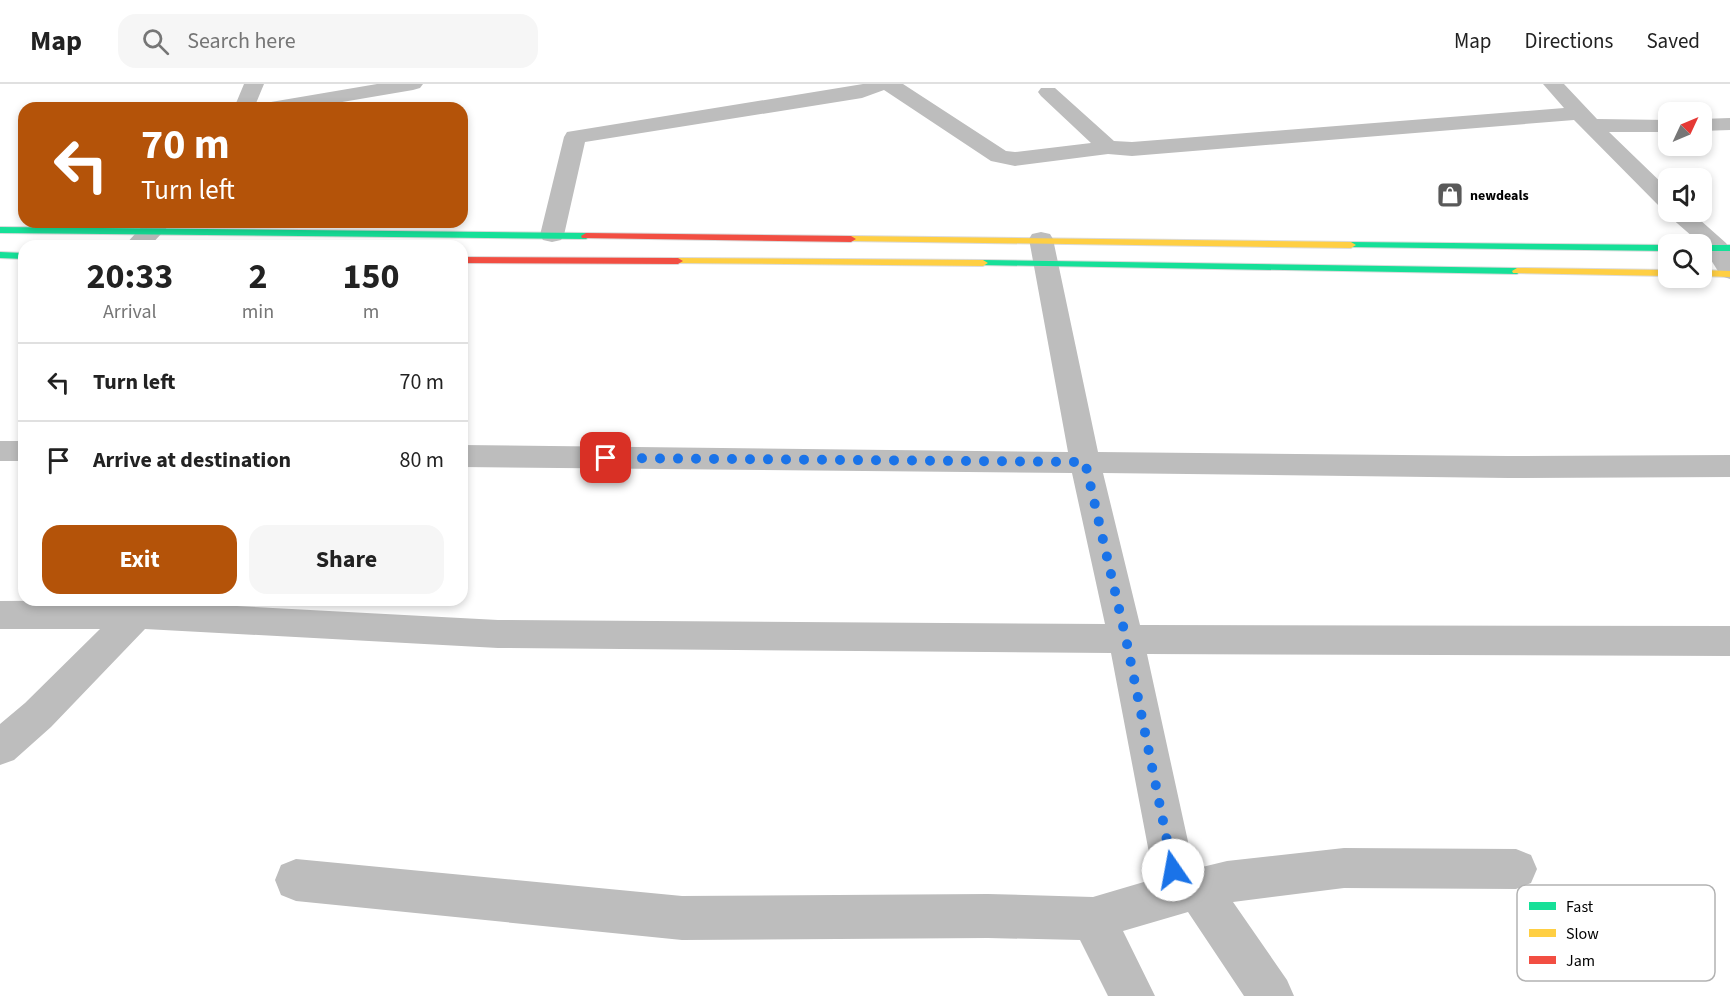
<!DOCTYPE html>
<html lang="en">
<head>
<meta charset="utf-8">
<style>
	:root { --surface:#fff; --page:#f6f6f6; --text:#222; --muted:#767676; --line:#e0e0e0; --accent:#b45309 }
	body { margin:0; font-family:"Source Sans 3",sans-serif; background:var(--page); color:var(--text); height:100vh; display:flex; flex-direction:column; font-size:22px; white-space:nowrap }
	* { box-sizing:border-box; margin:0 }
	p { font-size:20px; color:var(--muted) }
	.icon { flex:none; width:33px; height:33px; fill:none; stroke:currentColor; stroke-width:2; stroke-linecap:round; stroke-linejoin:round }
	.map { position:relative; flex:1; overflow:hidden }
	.panel { position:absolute; left:18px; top:156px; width:450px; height:366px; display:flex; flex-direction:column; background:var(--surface); border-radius:18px; box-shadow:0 3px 9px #0003 }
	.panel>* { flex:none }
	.banner { position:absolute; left:18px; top:18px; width:450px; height:126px; border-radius:18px; box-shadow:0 3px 9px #0003; background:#b45309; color:#fff; overflow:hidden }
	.needle { width:39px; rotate:46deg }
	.buttons { position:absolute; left:1658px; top:18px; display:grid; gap:12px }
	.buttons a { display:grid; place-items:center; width:54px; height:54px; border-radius:12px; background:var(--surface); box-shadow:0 3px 9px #0003; font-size:30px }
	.pin { position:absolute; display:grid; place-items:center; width:51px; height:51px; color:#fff; margin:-26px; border-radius:12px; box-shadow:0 3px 9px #0006 }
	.me { position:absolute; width:66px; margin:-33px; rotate:348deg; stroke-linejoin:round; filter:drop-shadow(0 0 4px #0008) }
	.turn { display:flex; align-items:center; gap:21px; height:126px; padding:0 24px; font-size:27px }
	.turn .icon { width:78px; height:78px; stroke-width:2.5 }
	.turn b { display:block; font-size:42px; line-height:51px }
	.eta { display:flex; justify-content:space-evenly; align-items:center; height:102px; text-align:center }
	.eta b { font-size:36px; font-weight:700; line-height:42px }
	.cta { display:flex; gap:12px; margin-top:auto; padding:12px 24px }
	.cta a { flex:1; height:69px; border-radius:18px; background:var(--accent); color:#fff; font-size:24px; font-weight:700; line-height:69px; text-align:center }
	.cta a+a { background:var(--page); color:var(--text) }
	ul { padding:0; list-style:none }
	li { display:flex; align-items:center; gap:18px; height:78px; padding:0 24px; border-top:2px solid var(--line) }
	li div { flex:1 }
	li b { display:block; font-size:22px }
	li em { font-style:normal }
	header { display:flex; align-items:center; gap:36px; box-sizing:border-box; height:84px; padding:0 30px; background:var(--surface); border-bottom:2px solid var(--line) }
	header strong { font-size:28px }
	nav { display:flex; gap:33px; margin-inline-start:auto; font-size:21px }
	.search { width:420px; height:54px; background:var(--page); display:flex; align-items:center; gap:15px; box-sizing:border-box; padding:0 21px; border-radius:18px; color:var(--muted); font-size:22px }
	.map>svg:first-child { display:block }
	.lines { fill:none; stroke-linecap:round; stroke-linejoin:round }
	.fast-casing { stroke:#dbdbdb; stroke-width:2 }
	.slow-casing { stroke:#dbdbdb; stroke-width:2 }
	.jam-casing { stroke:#dbdbdb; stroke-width:2 }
	.street { fill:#bdbdbd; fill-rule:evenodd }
	.fast { fill:#16e098; fill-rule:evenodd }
	.slow { fill:#ffcf43; fill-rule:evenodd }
	.jam { fill:#f24e42; fill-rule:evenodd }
	.route { stroke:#1a73e8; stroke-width:10; stroke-dasharray:0 18 }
	.labels { text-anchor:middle; stroke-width:6; stroke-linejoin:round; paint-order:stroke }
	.far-poi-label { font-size:14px; font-weight:bold; fill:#000; stroke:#fff; text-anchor:start }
	.key { fill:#fff; stroke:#b2b2b2; stroke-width:1.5 }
	.key-label { font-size:16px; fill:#000 }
</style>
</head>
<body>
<header>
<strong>Map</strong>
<div class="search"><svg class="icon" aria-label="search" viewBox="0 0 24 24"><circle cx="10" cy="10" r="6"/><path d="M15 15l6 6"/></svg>Search here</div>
<nav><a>Map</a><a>Directions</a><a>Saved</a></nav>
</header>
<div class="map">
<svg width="1730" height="912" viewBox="0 0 1730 912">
	<rect width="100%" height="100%" fill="#fff"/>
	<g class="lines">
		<defs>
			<path id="fast" d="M0 143 586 149 591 152 586 155 0 149Z
				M1351 158 1668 161V167L1347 163V159Z
				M1701 161H1730V167H1701Z
				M0 168 24 169V175L0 174Z
				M983 176 1517 184 1522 187 1517 190 979 181V177Z"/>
			<path id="slow" d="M851 152 1351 158 1356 161 1351 164 847 157 846 155Z
				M678 174 983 176 988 179 983 182 674 179V175Z
				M1517 184 1668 186V192L1513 189 1512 187Z
				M1701 186 1730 187V193L1701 192Z"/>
			<path id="jam" d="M586 149 851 152 856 155 851 158 582 154 581 152Z
				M462 173 678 174 683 177 678 180 462 179Z"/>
		</defs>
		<use href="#fast" class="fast-casing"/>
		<use href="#slow" class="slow-casing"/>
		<use href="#jam" class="jam-casing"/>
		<path class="street" d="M244 0H264L254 24H234Z
			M377 0H423L420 4 413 6 307 24H261L264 20 271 18Z
			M863 0H903L1006 67 1015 68 1091 59 1041 12 1038 8 1041 4H1055L1114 57 1132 58 1564 24 1543 0H1564L1597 35 1668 36V48H1609L1668 105V125L1660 123 1574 36 1132 72 1108 70 1015 82 991 77 884 6 862 14 585 58 564 151 561 156 552 158 543 156 540 151 564 53 567 48Z
			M1730 34V46L1701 47V35Z
			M1668 125V128H1691L1726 159 1730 165V195L1721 192 1701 160 1670 133 1666 128Z
			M146 138H172L150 162H124Z
			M1041 148 1050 150 1053 155 1098 368 1508 372 1730 371V393L1508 394 1103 389 1140 541 1730 542V572L1147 570 1194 785 1227 777 1344 764 1516 765 1531 771 1537 785 1531 799 1516 805 1344 804 1233 818 1287 896 1294 912H1244L1188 828 1123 847 1155 912H1108L1080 856 988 854 682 856 296 817 281 811 275 796 281 781 296 775 682 812 988 810 1093 813 1154 795 1111 569 498 564 145 545 51 643 14 676 0 681V640L25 619 100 545H0V517L160 516 161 518 498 536 1105 540 1072 389 462 383V361L1068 368 1029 155 1032 150Z
			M0 357H24V377H0Z"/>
		<use href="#fast" class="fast"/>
		<use href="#slow" class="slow"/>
		<use href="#jam" class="jam"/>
	</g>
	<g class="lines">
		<path class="route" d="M606 374 1085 378 1126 555 1173 786"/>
	</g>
	<defs>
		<symbol id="shop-square" viewBox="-11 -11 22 22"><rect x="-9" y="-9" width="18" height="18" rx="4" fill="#595959" stroke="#fff"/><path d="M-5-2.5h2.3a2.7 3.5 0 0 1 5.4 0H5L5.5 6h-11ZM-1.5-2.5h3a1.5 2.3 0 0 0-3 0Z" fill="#fff"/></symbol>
	</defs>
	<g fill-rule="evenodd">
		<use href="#shop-square" x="1435" y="96" width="30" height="30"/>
	</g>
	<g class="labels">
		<g class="far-poi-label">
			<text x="1470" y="116">newdeals</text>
		</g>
	</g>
	<rect x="1517" y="801" width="198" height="96" rx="9" class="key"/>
	<rect x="1529" y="818" width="27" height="8" fill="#16e098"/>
	<rect x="1529" y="845" width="27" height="8" fill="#ffcf43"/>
	<rect x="1529" y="872" width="27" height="8" fill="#f24e42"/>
	<g class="key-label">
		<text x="1566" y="828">Fast</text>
		<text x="1566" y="855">Slow</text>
		<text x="1566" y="882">Jam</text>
	</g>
</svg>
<div class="buttons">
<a><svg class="needle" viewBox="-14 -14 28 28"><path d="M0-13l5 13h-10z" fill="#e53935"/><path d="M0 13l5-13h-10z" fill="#767676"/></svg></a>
<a><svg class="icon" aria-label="sound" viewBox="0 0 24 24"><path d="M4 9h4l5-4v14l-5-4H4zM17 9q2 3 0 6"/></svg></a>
<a><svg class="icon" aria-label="search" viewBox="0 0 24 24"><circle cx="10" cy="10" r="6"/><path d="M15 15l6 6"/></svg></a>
</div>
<div class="pin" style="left:606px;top:374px;background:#d93025"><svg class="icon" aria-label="arrive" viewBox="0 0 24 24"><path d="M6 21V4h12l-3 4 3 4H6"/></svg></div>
<svg class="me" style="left:1173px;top:786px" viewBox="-20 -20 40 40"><circle r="19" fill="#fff"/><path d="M0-13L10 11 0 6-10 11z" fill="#1a73e8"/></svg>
<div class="banner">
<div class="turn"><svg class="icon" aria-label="left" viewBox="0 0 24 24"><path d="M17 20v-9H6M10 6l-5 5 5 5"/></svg><div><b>70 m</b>Turn left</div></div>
</div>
<section class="panel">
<div class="eta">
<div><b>20:33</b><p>Arrival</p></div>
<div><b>2</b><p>min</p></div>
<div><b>150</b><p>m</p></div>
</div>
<ul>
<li><svg class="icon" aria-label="left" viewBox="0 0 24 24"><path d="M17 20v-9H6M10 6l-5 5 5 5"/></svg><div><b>Turn left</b></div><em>70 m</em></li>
<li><svg class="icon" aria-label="arrive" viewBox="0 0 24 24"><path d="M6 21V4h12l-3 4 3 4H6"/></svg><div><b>Arrive at destination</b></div><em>80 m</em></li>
</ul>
<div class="cta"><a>Exit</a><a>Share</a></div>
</section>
</div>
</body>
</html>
